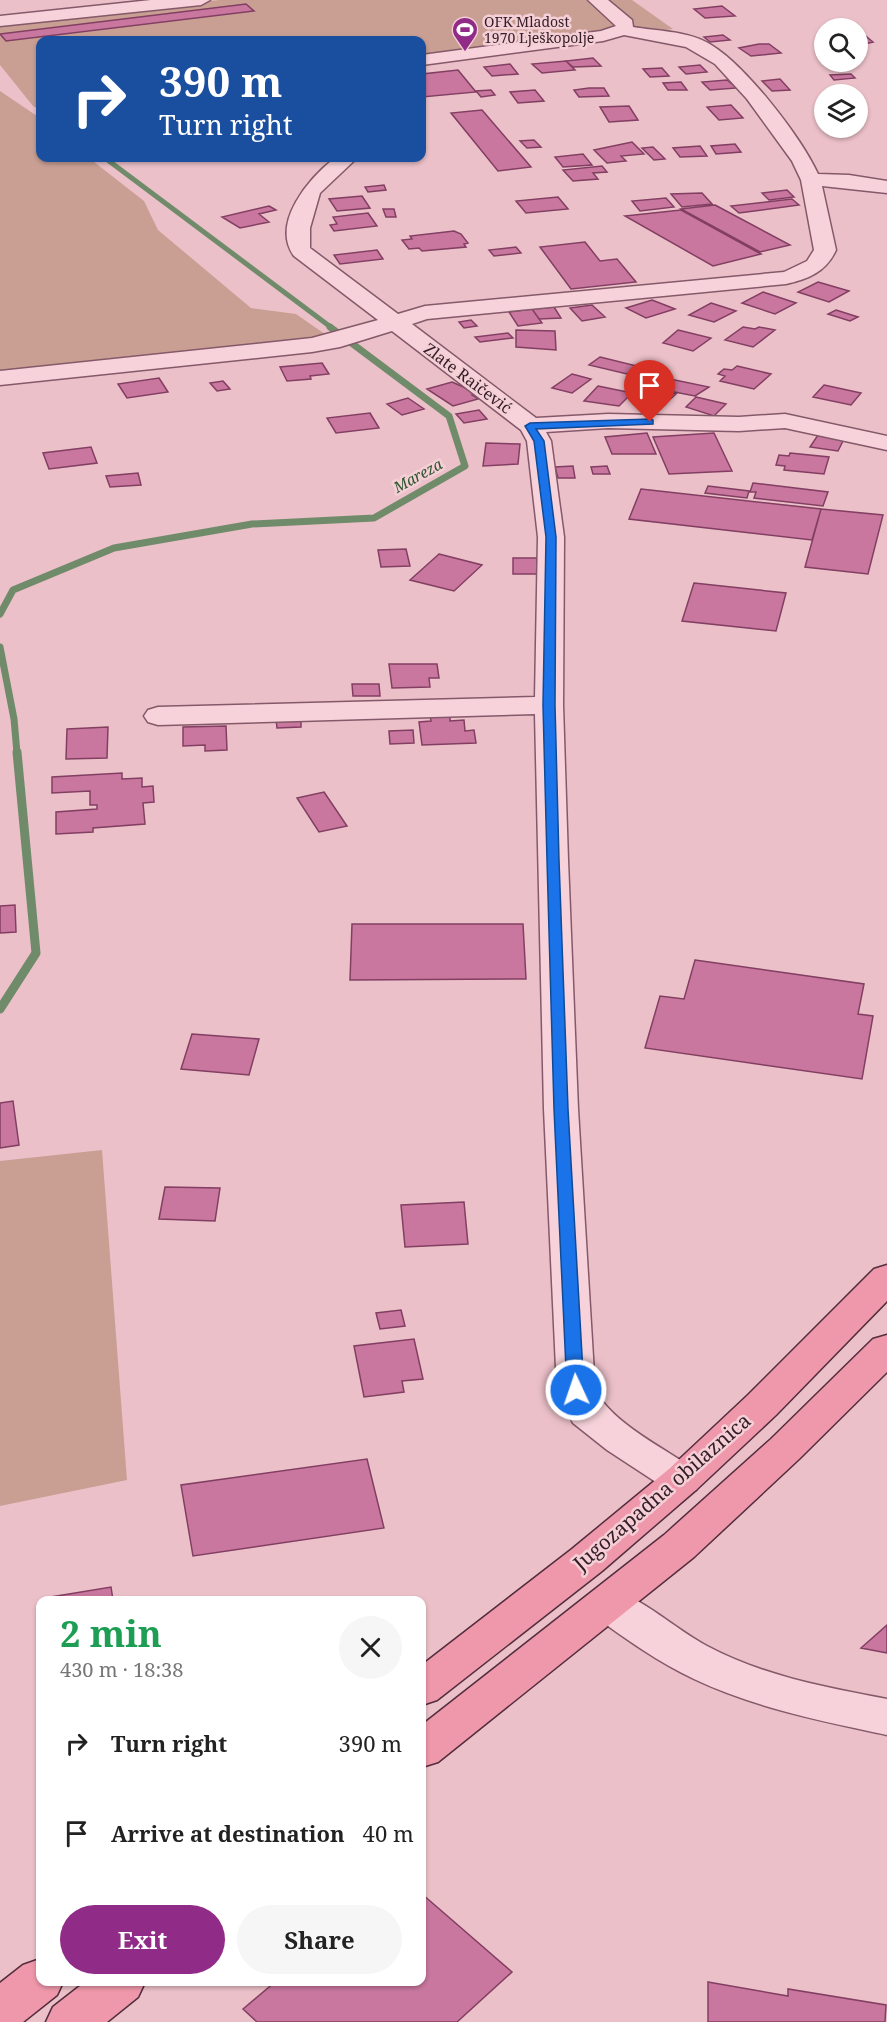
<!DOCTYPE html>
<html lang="en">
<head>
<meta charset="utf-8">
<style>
	:root { --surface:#fff; --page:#f6f6f6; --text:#222; --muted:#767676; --accent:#912b88 }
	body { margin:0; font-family:"Noto Serif",serif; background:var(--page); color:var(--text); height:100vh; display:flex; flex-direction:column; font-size:22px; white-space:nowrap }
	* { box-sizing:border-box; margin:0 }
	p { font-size:20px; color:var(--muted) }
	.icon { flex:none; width:33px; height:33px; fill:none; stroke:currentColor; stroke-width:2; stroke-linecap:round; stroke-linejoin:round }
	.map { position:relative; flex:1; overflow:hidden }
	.details { position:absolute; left:36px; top:1596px; width:390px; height:390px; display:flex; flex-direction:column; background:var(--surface); border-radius:12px; box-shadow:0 2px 4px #0004 }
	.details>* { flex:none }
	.banner { position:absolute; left:36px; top:36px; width:390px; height:126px; border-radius:12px; box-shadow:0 2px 4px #0004; background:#1a4fa0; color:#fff; overflow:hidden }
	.tools { position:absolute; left:814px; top:18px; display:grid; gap:12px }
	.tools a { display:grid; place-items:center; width:54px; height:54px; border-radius:50%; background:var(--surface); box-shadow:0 2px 4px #0004; font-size:30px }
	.pin { position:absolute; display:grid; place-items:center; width:51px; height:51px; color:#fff; margin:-62px -26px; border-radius:50% 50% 50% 0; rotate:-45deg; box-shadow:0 0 6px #0007 }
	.pin .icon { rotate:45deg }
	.me { position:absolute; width:66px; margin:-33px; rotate:357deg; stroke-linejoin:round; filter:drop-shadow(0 0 4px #0008) }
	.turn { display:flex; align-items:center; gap:21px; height:126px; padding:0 24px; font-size:27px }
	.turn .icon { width:78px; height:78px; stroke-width:2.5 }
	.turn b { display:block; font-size:42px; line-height:51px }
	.round { display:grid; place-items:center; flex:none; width:63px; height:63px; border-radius:32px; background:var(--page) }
	.head { display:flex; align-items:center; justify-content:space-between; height:102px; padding:0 24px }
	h1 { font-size:36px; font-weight:700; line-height:45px; color:#1e9e55 }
	.primary-button { display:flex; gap:12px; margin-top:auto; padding:12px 24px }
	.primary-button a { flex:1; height:69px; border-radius:36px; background:var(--accent); color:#fff; font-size:24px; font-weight:700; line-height:69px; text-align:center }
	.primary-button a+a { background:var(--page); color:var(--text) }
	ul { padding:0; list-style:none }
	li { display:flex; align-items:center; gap:18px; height:90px; padding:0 24px }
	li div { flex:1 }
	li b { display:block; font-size:22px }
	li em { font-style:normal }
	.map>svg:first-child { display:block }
	.green { fill:#c99f94 }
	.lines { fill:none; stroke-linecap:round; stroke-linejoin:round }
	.stream-far2 { stroke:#708b6a; stroke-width:5 }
	.stream-far1 { stroke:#708b6a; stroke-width:7 }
	.stream { stroke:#708b6a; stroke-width:9 }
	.building { fill:#c9779f; stroke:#823f62; stroke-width:1.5 }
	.minor-casing { stroke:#845969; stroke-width:3 }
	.primary-casing { stroke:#522d3d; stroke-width:3 }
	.minor { fill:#f7d2da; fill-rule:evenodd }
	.primary { fill:#ef98ab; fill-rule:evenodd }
	.route { fill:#1a73e8; stroke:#114b97; stroke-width:1.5 }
	.labels { text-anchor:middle; stroke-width:5; stroke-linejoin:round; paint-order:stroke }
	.far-poi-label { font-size:14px; fill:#341d27; stroke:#f4cfd6; text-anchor:start }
	.far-water-label { font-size:15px; font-style:italic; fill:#2c532d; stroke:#f4cfd6 }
	.street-label { font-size:16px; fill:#341d27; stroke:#f4cfd6 }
	.near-street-label { font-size:20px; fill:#341d27; stroke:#f4cfd6 }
</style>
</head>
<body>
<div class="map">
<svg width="887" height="2022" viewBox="0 0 887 2022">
	<rect width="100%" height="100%" fill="#ecc0c9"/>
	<path class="green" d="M219 0H632L673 29 422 65V40H40V110L33 106 0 65V24Z
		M0 91 40 118V158H89L144 201 158 230 251 308 296 314 332 339 0 374Z
		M102 1150 127 1480 0 1506V1161Z"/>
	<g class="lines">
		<path class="stream-far2" d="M105 158 332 328"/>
		<path class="stream-far1" d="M0 614 13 590 114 548 252 524 374 518 465 466 449 416 330 327
			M0 647 14 719 17 753"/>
		<path class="stream" d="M0 1009 36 953 17 752"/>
	</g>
	<path class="building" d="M246 4 254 11 6 41 0 34Z
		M722 6 735 16 705 18 694 9Z
		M858 33H862L873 42 859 45Z
		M723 35 730 40 710 42 704 37Z
		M759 44H769L781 53 751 56 739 48Z
		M593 58 601 66 573 67 566 61Z
		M566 61 575 70 542 73 532 64Z
		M510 64 518 74 492 76 484 67Z
		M700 65 707 72 686 74 679 67Z
		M662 68 669 76 650 77 643 69Z
		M458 70 476 92 422 97V74Z
		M851 74 855 78 834 80 830 75Z
		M780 79 790 90 772 91 762 81Z
		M727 80 737 88 710 90 702 82Z
		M681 82 687 90H668L663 83Z
		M589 88H604L609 96 579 97 574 90Z
		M491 90 495 95 481 97 476 91Z
		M535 90 544 101 518 103 510 92Z
		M731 105 743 118 719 120 707 107Z
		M629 106 638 120 609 122 600 107Z
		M482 110 531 167 498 171 451 113Z
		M534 140 541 147 527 148 520 141Z
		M632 142 644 154 621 156 626 161 607 163 594 150Z
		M735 144 741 152 716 154 711 146Z
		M700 146 707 156 680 157 673 148Z
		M653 147 665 159 654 160 642 148Z
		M583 154 592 165 563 167 555 157Z
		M602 166 607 172 593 173 598 179 573 181 563 170Z
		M384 185 386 190 368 192 365 187Z
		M787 190 794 197 769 200 762 193Z
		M702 193 712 204 682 207 671 194Z
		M362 196 370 208 337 211 329 199Z
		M558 197 568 209 526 213 516 201Z
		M666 198 674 207 640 211 632 201Z
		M792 199 799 205 739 213 731 206Z
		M715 205 790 245 760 252 681 209Z
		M269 206 276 210 259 214 269 222 240 228 222 217Z
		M383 209H394L396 217H386Z
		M681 210 761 254 713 266 625 216Z
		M368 213 377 226 334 231 330 225 337 224 333 217Z
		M454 231 461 234 468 243 464 244 466 247 422 251 419 248 409 249 402 240 412 239 410 236Z
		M585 242 600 261 617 259 636 282 571 289 540 247Z
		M516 247 521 253 494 256 489 250Z
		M377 250 383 259 340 264 334 255Z
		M818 282 849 291 829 302 798 292Z
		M763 292 796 303 775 314 742 303Z
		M652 300 675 309 646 318 626 308Z
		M711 303 736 311 714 322 689 315Z
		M592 305 605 317 582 321 570 308Z
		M554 307 561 318 539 319 532 309Z
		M532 309 542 323 518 326 509 312Z
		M836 310 858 317 850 321 828 314Z
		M471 320 477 326 464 328 459 322Z
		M743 327 755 329 759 327 775 330 753 347 725 340Z
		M516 330 555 331 556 350 516 347Z
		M678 330 711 338 693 351 663 343Z
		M508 333 513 338 480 342 475 337Z
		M600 357 637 366 627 374 589 365Z
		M322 363 329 374 310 376 311 379 287 381 280 367Z
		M737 366 771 374 754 389 720 381 725 376 718 374 724 369 732 370Z
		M572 374 591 379 572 393 552 388Z
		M159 378 168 392 127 398 118 384Z
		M670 379 709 387 695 396 659 389Z
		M223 381 230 389 217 391 210 383Z
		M452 382 477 393 472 395 478 399 453 406 427 389Z
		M824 385 861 393 851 405 813 397Z
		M598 386 632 393 619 406 584 401Z
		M655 389 676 394 665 404 644 399Z
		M696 397 726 404 714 416 686 407Z
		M408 398 424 409 402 415 387 404Z
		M479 410 487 419 464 423 456 414Z
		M370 413 379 428 336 433 327 418Z
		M820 432 844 439 838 451 810 447Z
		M647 433 656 454H612L605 437Z
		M714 433 732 471 669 474 653 437Z
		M486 443 520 444 518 464 483 466Z
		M91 447 97 463 49 469 43 453Z
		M790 453 829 457 824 474 784 470 785 466 776 465 779 455 789 456Z
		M573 466 575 478H558L555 467Z
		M607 466 610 474H593L591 467Z
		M138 473 141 485 110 487 106 476Z
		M753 483 828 492 823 506 754 498 756 492H750Z
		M708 486 749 491 747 498 705 493Z
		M641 489 821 509 812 540 629 519Z
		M821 509 883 515 868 574 805 567Z
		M406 549 410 566 381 567 378 550Z
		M439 554 482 565 454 591 410 580Z
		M513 558H537L538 574H513Z
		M694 583 786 593 776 631 682 621Z
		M389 664H437L439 678H429L430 687 392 688Z
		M352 684H379L380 696H353Z
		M430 716H450V721L464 720 465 731 474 730 476 743 422 745 419 722 431 721Z
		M276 719H301V727L277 728Z
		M226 726 227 750 205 751V745L183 746V727Z
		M108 727 107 758 66 759 67 729Z
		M413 730 414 743 390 744 389 731Z
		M122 773V779L142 778V787L153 786 154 802 143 803 145 824 93 828V832L56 834V812L97 809V805H90V791L52 793V777Z
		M324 792 347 826 319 832 297 798Z
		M15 905 16 932 0 933V906Z
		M352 924H523L526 979 350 980Z
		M695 960 864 984 858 1014 873 1016 862 1079 645 1048 660 996 684 999Z
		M192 1034 259 1039 249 1075 181 1069Z
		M13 1101 19 1145 0 1148V1103Z
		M165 1187 220 1188 215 1221 159 1219Z
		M464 1202 468 1244 405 1247 401 1205Z
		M401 1310 405 1326 380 1329 376 1313Z
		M414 1339 423 1379 402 1381 404 1392 364 1397 354 1346Z
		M367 1459 384 1528 193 1556 181 1485Z
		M111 1587 113 1600H45V1598Z
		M887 1625V1653L861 1648Z
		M422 1894 512 1972 457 2022H257L243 2009 275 1982H422Z
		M708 1982 788 1996V1989L886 2005 885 2022H708Z"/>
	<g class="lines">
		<defs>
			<path id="minor" d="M151 0H210L201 5 0 26V16Z
				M588 0H608L632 20 633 27C656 31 685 31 706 42 742 60 801 137 818 174L849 175 887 181V193L822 186 836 250C826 272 808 279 786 284L427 319 412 324 536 418 608 414 739 417 785 414 887 436V450L785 428 739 431 608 428 546 432 551 441 564 537 563 705 568 860 578 1109 595 1390C612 1423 665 1449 696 1470L702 1480 696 1490 682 1495 668 1490 607 1450 573 1423 557 1390 544 1109 535 714 158 725 148 722 144 716 148 710 158 707 535 697 538 537 527 441 521 430 392 331 340 347 312 352 0 385V371L312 338 378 320 294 256C270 223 310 177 335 158H357L320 193 310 228V248L398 314 425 306 784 272 807 261 814 250 801 180 792 161 747 99 715 64 686 47 624 35 603 41 422 65V55L601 31 616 26Z
				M609 1588C644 1599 674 1628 707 1646 763 1676 825 1687 887 1699V1735C822 1721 755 1708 694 1679 658 1662 626 1639 594 1616L588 1604 594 1592Z"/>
			<path id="primary" d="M887 1265V1301L776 1415 697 1489 602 1571 437 1700 422 1705V1665L572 1549 669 1469 748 1395 874 1269Z
				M887 1335V1372L799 1459 694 1557 438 1762 422 1767V1725L664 1535 771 1439 873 1339Z
				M40 1959V1982H63L57 1995 23 2022H0V1983L23 1965Z
				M85 1982H145L138 1997 107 2022H46L53 2007Z"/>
		</defs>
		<use href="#minor" class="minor-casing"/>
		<use href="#primary" class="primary-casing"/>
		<use href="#minor" class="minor"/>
		<use href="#primary" class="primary"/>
	</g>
	<path class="route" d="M650 419 653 420V424L536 429 544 441 556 537 555 705 559 860 568 1109 584 1390 576 1395 567 1390 554 1109 547 860 543 705 546 537 534 441 525 426 530 423Z"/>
	<defs>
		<symbol id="stadium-pin" viewBox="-11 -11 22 30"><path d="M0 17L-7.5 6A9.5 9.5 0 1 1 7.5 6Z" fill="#912b88" stroke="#f4cfd6"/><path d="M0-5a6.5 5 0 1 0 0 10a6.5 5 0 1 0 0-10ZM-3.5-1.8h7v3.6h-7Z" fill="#fff"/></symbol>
	</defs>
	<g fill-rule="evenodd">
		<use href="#stadium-pin" x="450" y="15" width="30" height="40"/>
	</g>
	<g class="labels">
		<g class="far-poi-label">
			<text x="484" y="27">OFK Mladost<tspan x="484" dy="16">1970 Lješkopolje</tspan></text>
		</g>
		<g class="far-water-label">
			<text transform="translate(418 476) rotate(-29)" y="5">Mareza</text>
		</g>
		<g class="street-label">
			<text transform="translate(468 378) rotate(37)" y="6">Zlate Raičević</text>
		</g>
		<g class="near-street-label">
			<text transform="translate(662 1492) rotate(-41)" y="7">Jugozapadna obilaznica</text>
		</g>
	</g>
</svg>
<div class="tools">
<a><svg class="icon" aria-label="search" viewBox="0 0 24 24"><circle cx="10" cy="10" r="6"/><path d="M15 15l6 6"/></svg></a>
<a><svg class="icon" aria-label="layers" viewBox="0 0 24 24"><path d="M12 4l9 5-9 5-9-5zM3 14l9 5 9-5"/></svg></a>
</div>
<div class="pin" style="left:650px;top:422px;background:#d93025"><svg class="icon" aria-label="arrive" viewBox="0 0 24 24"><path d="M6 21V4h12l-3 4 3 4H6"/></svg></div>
<svg class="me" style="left:576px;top:1390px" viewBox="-20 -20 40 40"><circle r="17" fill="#1a73e8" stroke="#fff" stroke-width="3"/><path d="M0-11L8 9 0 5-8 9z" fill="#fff"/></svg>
<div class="banner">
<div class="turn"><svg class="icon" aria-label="right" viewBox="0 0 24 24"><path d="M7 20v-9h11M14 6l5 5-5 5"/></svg><div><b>390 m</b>Turn right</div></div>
</div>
<section class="details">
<div class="head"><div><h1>2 min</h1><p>430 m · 18:38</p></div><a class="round"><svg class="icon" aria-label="close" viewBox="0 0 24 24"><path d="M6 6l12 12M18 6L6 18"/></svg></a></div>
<ul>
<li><svg class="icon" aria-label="right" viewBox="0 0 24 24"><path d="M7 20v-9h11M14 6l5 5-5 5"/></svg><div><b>Turn right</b></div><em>390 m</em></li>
<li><svg class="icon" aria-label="arrive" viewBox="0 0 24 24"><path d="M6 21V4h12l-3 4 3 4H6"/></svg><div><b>Arrive at destination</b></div><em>40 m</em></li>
</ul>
<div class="primary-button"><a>Exit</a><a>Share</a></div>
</section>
</div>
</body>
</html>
